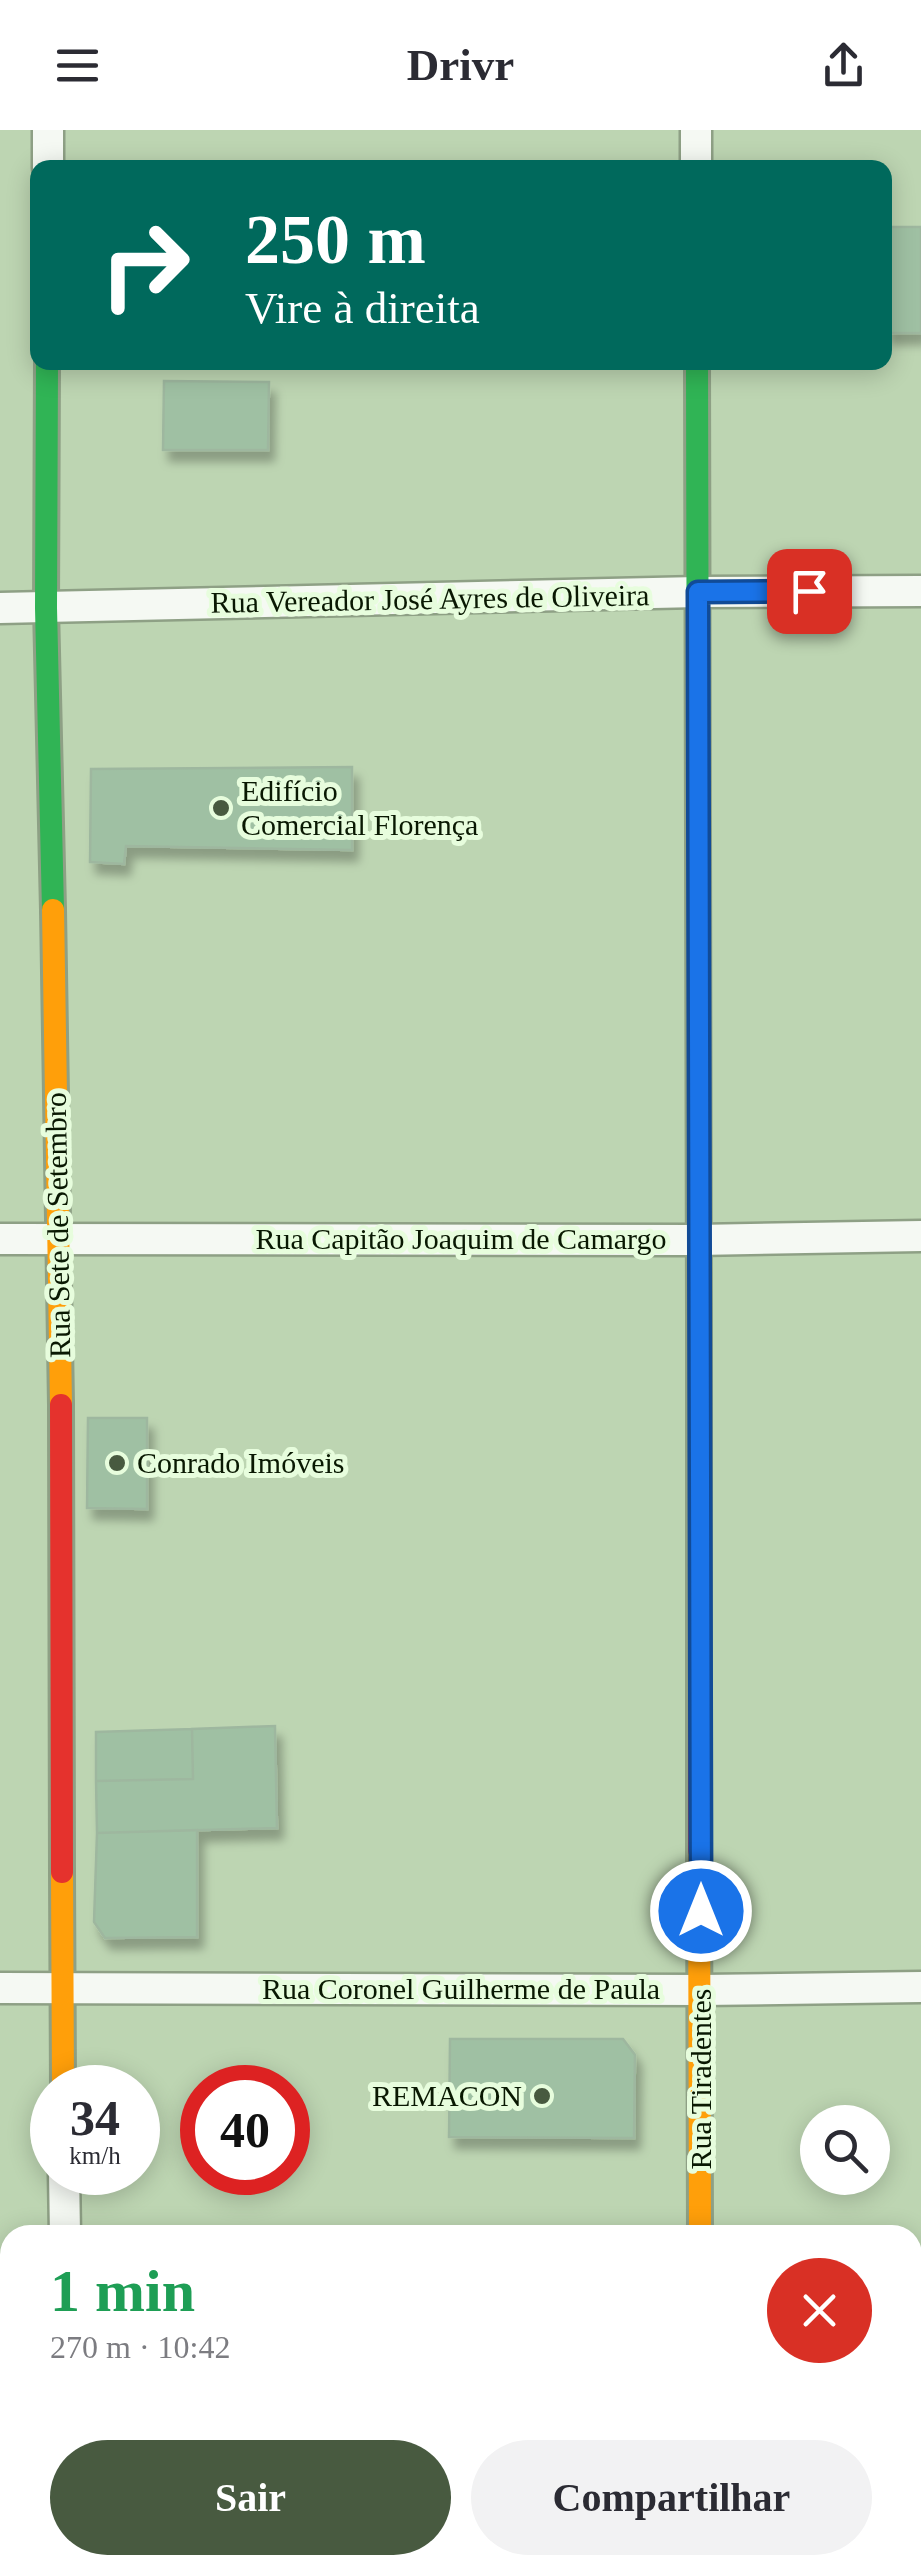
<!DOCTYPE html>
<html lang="pt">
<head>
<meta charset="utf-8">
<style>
	:root { --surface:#fff; --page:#f2f2f3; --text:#2b2b33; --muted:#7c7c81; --accent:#485a40 }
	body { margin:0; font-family:"Times New Roman",serif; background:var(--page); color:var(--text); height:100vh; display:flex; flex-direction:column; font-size:38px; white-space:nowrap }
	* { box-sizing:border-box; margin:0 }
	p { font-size:32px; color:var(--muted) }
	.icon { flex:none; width:55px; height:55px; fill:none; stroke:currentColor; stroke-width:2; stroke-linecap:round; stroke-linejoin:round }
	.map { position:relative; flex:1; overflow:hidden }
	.drawer { position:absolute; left:0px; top:2095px; width:922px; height:350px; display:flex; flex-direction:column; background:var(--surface); border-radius:30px 30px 0 0; box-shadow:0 5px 25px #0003 }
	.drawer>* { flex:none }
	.banner { position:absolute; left:30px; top:30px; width:862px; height:210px; border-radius:20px; box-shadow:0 5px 25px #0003; background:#00695c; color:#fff; overflow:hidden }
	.tools { position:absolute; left:800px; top:1975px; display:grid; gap:20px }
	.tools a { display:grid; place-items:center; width:90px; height:90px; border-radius:50%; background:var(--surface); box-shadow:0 5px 25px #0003; font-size:50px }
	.speed { position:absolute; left:30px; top:1935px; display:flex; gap:20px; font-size:50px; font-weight:700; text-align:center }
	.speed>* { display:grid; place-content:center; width:130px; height:130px; border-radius:50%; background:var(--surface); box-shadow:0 5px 25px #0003; line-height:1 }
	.speed small { font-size:25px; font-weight:400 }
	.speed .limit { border:15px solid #d22; background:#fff; color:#111 }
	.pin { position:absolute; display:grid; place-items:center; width:85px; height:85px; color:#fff; margin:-42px; border-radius:20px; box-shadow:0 5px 15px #0006 }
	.me { position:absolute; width:110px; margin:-55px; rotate:0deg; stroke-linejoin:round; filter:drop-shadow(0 0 8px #0008) }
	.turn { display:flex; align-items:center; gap:35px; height:210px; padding:0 50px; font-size:45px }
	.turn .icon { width:130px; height:130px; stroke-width:2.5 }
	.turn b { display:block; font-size:70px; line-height:85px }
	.round { display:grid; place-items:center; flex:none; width:105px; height:105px; border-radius:52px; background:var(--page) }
	.summary { display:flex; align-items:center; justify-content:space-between; height:170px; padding:0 50px }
	h1 { font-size:60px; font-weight:700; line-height:75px; color:#1e9e55 }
	.primary-button { display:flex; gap:20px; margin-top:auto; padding:20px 50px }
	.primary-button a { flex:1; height:115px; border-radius:60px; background:var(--accent); color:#fff; font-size:40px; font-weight:700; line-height:115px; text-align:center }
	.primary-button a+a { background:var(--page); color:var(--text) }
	header { display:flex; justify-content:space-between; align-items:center; height:130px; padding:0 50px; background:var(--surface); font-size:45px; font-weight:700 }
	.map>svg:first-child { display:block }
	.building { fill:#9fc0a3; stroke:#9eb79f; stroke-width:2.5; filter:url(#shadow) }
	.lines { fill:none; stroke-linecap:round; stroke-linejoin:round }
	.street-casing { stroke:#8ea085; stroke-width:35 }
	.fast-casing { stroke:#8ea085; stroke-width:28 }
	.slow-casing { stroke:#8ea085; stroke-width:28 }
	.jam-casing { stroke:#8ea085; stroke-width:28 }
	.street { stroke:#f5f9f3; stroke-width:30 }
	.fast { stroke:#30b455; stroke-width:22 }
	.slow { stroke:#ff9f0a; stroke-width:22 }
	.jam { stroke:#e5322d; stroke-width:22 }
	.route-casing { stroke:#114b97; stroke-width:25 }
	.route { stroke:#1a73e8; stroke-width:18 }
	.poi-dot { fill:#485a40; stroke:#e7fddd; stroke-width:4 }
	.labels { text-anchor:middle; stroke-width:10; stroke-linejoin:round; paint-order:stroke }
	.street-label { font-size:30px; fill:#091802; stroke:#e7fddd }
	.poi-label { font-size:30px; fill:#091802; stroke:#e7fddd; text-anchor:start }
</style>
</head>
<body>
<header><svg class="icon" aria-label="menu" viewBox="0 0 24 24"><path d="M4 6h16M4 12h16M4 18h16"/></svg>Drivr<svg class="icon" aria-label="share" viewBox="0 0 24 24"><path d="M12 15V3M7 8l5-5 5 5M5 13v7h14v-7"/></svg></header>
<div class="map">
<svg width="921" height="2445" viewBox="0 0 921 2445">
	<defs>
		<filter id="shadow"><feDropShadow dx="6" dy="11" stdDeviation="5" flood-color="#0004"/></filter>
	</defs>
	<rect width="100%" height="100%" fill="#bdd5b2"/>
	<path class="building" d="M885 97H921V203H885Z
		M164 251 269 252 268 320H163Z
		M352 637V720L126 716 124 734 90 732 91 639Z
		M88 1288H147V1379L87 1378Z
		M275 1596 277 1698 97 1703 96 1651 193 1649 192 1599Z
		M192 1599 193 1649 96 1651V1602Z
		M197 1700V1807L105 1808 94 1792 97 1703Z
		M450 1909H623L635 1925 634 2008 449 2007Z"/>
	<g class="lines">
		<defs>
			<path id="street" d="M696 0V38
				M48 38V0
				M0 478 698 462 921 461
				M0 1109 697 1110 921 1106
				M0 1858 702 1860 921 1857
				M64 2042 65 2105
				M0 2147H10
				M0 2295 10 2294
				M67 2445V2435
				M698 2445V2435"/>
			<path id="fast" d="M47 232 46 478 53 780
				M697 232 699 1186"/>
			<path id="slow" d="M53 780 61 1275
				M699 1720 700 2105
				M62 1742 63 1958"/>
			<path id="jam" d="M699 1186V1720
				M61 1275 62 1742"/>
		</defs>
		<use href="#street" class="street-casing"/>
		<use href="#fast" class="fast-casing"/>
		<use href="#slow" class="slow-casing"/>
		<use href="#jam" class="jam-casing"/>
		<use href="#street" class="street"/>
		<use href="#fast" class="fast"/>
		<use href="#slow" class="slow"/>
		<use href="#jam" class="jam"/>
	</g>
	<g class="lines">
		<defs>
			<path id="route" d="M701 1781 698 462 809 461"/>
		</defs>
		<use href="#route" class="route-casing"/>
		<use href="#route" class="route"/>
	</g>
	<g class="poi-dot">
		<circle cx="221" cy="678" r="10"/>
		<circle cx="117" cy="1333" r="10"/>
		<circle cx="542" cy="1966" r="10"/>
	</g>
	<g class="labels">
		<g class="street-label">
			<text transform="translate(430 469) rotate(-1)" y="10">Rua Vereador José Ayres de Oliveira</text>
			<text transform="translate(58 1095) rotate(-91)" y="10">Rua Sete de Setembro</text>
			<text x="461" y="1119">Rua Capitão Joaquim de Camargo</text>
			<text x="461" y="1869">Rua Coronel Guilherme de Paula</text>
			<text transform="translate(701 1949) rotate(-90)" y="10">Rua Tiradentes</text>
		</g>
		<g class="poi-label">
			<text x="241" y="671">Edifício<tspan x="241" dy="34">Comercial Florença</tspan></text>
			<text x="137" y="1343">Conrado Imóveis</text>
			<text x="522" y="1976" text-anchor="end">REMACON</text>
		</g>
	</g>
</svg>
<div class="tools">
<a><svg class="icon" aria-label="search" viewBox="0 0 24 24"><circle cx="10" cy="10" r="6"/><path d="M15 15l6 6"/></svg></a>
</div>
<div class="speed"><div>34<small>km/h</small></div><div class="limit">40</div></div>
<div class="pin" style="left:809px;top:461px;background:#d93025"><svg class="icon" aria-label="arrive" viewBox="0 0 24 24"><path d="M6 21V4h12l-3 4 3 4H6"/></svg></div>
<svg class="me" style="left:701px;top:1781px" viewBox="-20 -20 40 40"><circle r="17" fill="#1a73e8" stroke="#fff" stroke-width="3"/><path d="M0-11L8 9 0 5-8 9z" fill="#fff"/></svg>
<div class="banner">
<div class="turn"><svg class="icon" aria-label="right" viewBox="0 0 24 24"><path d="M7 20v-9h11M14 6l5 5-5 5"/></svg><div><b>250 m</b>Vire à direita</div></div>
</div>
<section class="drawer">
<div class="summary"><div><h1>1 min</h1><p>270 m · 10:42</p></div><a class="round" style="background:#d93025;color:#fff"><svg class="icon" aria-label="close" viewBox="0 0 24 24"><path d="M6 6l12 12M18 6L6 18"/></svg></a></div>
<div class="primary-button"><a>Sair</a><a>Compartilhar</a></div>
</section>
</div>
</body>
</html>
